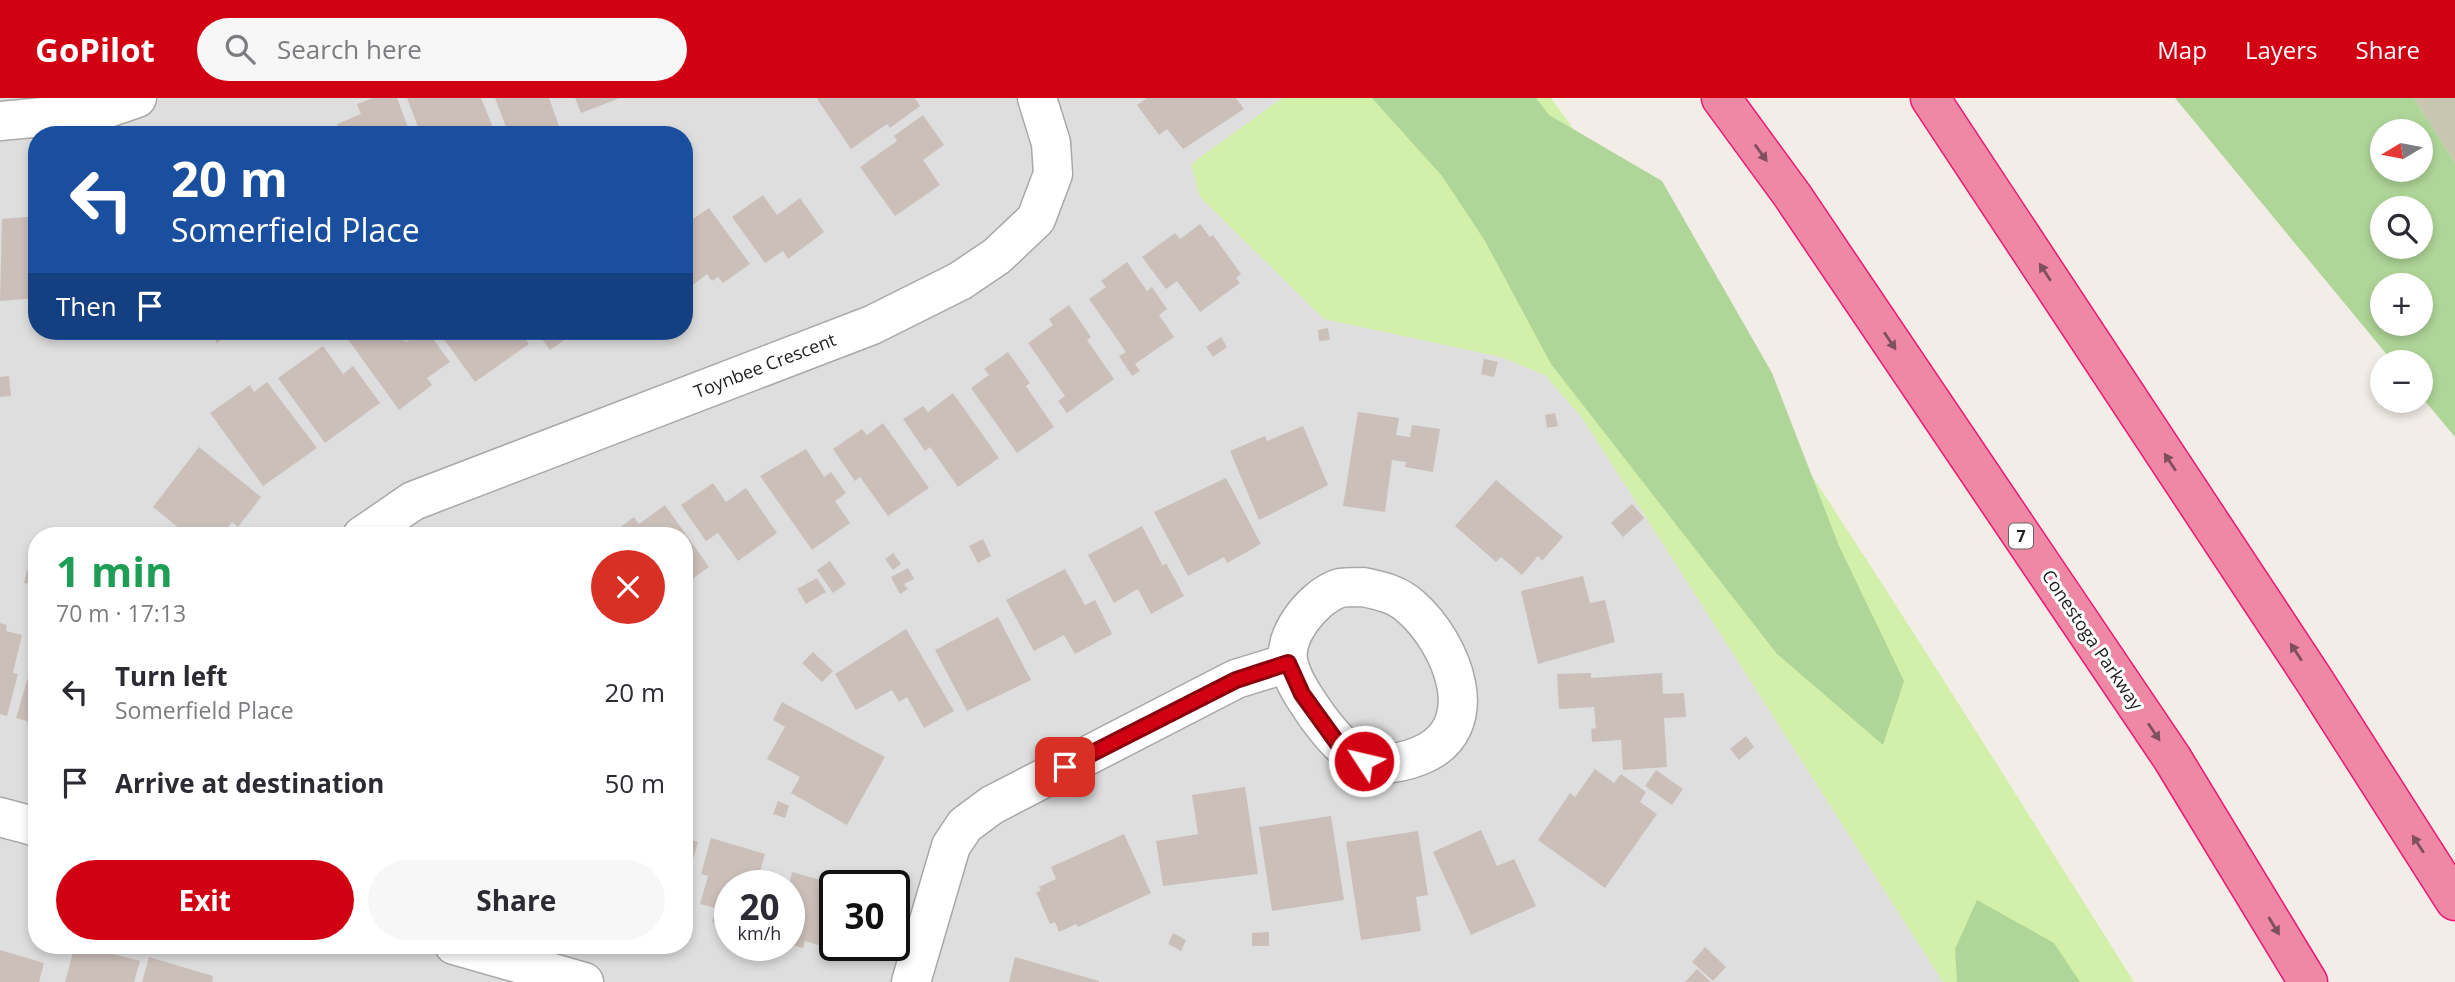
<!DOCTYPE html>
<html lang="en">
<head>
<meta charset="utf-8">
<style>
	:root { --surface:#fff; --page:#f7f7f7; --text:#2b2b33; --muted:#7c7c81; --accent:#d20013 }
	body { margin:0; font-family:"Open Sans",sans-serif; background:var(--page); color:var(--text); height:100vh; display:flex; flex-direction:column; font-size:26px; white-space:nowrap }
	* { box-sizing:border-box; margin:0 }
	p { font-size:23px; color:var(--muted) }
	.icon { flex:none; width:38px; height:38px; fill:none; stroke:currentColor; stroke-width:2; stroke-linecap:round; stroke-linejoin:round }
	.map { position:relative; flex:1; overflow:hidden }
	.panel { position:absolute; left:28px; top:429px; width:665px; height:427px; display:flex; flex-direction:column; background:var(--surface); border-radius:28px; box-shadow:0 4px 10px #0003 }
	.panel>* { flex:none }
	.hud { position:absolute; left:28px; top:28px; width:665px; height:214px; border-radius:28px; box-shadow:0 4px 10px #0003; background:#1a4fa0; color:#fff; overflow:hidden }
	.needle { width:46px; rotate:260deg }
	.tools { position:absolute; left:2370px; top:21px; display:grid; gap:14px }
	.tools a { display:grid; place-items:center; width:63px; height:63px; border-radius:50%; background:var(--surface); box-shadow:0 4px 10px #0003; font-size:35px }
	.speed { position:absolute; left:714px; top:772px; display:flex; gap:14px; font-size:35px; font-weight:700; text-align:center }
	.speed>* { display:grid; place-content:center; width:91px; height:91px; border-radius:50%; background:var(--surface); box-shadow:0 4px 10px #0003; line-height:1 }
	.speed small { font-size:18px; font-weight:400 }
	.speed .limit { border:4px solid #111; border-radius:10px; background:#fff; color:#111 }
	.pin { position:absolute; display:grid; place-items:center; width:60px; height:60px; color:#fff; margin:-30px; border-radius:14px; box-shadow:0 4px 10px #0006 }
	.me { position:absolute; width:77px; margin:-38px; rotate:305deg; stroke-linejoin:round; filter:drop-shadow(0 0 5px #0008) }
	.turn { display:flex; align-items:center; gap:24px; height:147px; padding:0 28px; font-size:32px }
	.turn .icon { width:91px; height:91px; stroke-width:2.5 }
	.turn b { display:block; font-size:49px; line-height:60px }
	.then { display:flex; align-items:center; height:66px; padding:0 28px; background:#0003; gap:14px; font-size:26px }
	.round { display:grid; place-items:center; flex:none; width:74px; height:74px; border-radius:37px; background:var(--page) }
	.head { display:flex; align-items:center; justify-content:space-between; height:119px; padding:0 28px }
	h1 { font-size:42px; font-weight:700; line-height:52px; color:#1e9e55 }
	.action { display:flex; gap:14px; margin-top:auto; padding:14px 28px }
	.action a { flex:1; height:80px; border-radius:42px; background:var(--accent); color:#fff; font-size:28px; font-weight:700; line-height:80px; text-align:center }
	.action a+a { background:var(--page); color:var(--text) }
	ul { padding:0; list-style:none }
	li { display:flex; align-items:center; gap:21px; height:91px; padding:0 28px }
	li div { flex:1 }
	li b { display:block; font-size:26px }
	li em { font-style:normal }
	header { display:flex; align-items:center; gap:42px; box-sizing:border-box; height:98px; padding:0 35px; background:var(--accent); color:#fff }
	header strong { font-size:33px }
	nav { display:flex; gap:38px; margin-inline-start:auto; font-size:24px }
	.search { width:490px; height:63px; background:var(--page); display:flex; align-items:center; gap:18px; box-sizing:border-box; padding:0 24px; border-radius:38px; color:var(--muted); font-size:26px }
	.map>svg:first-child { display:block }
	.residential { fill:#dfdede; fill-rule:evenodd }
	.construction { fill:#c8c6b1 }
	.grass { fill:#d2f0a9 }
	.forest { fill:#afd598; fill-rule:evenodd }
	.building { fill:#cbbfb9 }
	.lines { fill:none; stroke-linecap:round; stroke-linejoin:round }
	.minor-casing { stroke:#a8a8a8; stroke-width:41 }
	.highway-casing { stroke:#ec1873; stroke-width:41 }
	.minor { stroke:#fff; stroke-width:38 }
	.highway { stroke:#ef88a5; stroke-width:38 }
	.oneway { fill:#7e4f5c }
	.route-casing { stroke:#88000c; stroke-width:18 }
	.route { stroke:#d20013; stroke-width:12 }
	.labels { text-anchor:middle; stroke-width:6; stroke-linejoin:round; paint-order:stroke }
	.shield { fill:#fff; stroke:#646464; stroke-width:2 }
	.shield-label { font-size:16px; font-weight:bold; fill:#212121 }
	.street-label { font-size:18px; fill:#212121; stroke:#fff }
</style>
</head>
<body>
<header>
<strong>GoPilot</strong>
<div class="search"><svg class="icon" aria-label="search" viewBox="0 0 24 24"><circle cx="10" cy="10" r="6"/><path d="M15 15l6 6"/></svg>Search here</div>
<nav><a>Map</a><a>Layers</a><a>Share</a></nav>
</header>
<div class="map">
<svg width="2455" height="884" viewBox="0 0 2455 884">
	<rect width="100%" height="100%" fill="#f2ede7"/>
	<path class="residential" d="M0 0H1282L1191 66 1501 259 1545 277 1583 321 1943 884H0ZM37 37H684V233H37ZM37 438H684V847H37ZM730 788H789V847H730ZM835 788H894V847H835Z"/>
	<path class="construction" d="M2414 0H2455V64Z"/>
	<path class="grass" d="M1282 0H1551C1760 284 1946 586 2134 884H1943L1583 321 1545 277 1501 259 1324 221 1200 99 1191 66Z"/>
	<path class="forest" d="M1372 0H1536L1549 17 1662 83 1772 275 1839 448 1904 583 1883 647 1777 556 1551 266 1485 143 1442 78Z
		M2175 0H2414L2455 64V339L2420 297V264H2393ZM2382 33H2420V72H2382ZM2382 110H2420V149H2382ZM2382 187H2420V226H2382Z
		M1977 802 2054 845 2080 884H1957L1955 851Z"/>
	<path class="building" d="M373 0H397L411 37H341L337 26 361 16 357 6Z
		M407 0H481L496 37H447L445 31 421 37Z
		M495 0H549L559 28 537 37H509Z
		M575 0H620L581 15Z
		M819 0H915L920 8 890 30 887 26 851 51 817 1Z
		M1147 0H1236L1244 11 1183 51 1167 31 1159 37 1137 7Z
		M923 17 944 47 923 62 940 87 895 118 860 69 897 43 894 38Z
		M763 97 777 117 800 100 824 134 788 161 783 153 765 165 732 119Z
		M709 110 750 166 723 185 718 179 712 183 707 176 690 189 684 181V127Z
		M37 118V200L0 203 2 121Z
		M1200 126 1210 139 1213 137 1241 176 1236 180 1240 185 1200 214 1177 183 1166 191 1142 159 1175 135 1180 141Z
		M1127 164 1147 193 1152 189 1167 211 1159 217 1174 239 1135 266 1140 273 1132 278 1119 258 1126 254 1089 201 1106 189 1101 183Z
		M1069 207 1091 239 1087 242 1114 281 1067 315 1058 303 1065 298 1028 245 1053 227 1049 221Z
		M1328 230 1330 242 1319 243 1318 232Z
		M213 233H233L217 245 210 235Z
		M358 233H398L406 244 420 233H427L450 264 427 280 432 287 399 312 347 240Z
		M438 233H520L529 246 475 284Z
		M536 233H577L550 252Z
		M1221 239 1227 249 1213 259 1206 249Z
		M323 248 343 276 353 268 380 305 325 345 278 280Z
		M1008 254 1030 285 1026 288 1054 329 1017 355 971 290 989 277 984 271Z
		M1484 261 1498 264 1494 279 1481 276Z
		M9 278 11 298 0 299V279Z
		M267 284 317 350 263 388 210 315 250 287 254 294Z
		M953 295 999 360 958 389 930 349 925 353 903 321 923 308 928 314Z
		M1358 314 1399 320 1396 337 1410 339 1412 327 1440 331 1433 374 1405 369 1406 364 1392 362 1385 414 1343 408Z
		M1555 315 1558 328 1547 330 1545 317Z
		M883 325 929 390 888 418 860 379 855 383 833 351 862 331 867 337Z
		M1303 328 1328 387 1259 422 1230 353 1265 338 1267 343Z
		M199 349 261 399 238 429 232 424 221 438H189L153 409Z
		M806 351 824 379 831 374 846 395 835 403 850 425 812 452 760 378Z
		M1226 380 1261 446 1227 465 1224 459 1188 478 1154 414Z
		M1496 382 1563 439 1542 463 1538 458 1522 477 1501 459 1496 464 1455 428Z
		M713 385 726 404 746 390 777 435 738 463 718 435 706 443 681 407Z
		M1632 406 1644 420 1623 439 1611 425Z
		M665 407 709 469 684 487V438H623L618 431 634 419 639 426Z
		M1142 428 1163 468 1166 465 1184 498 1151 516 1138 491 1114 505 1088 457Z
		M983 441 991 458 978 465 969 448Z
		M893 455 901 466 893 472 885 461Z
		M830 463 846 486 833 495 817 472Z
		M908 470 914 481 904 486 908 491 900 496 891 479Z
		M1065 471 1085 507 1095 502 1112 536 1075 556 1064 537 1034 553 1006 502Z
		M27 472 37 474V488L24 485Z
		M1583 478 1590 505 1605 502 1615 544 1538 566 1521 493Z
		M817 480 826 494 806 506 797 491Z
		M998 519 1031 582 967 613 935 552Z
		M0 525 7 527 6 533 22 537 13 575 18 576 7 618 0 616Z
		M906 531 954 613 924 630 907 599 899 604 892 592 856 612 835 576Z
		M37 549V626L16 620Z
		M813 554 833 573 822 584 802 565Z
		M1591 575V580L1662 575 1663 596 1684 595 1686 619 1664 620 1667 669 1623 672 1621 642 1592 644 1591 631 1596 630 1594 609 1559 611 1557 576Z
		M782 604 885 659 847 727 791 695 800 679 767 661 785 629 773 622Z
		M1746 638 1754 649 1739 662 1730 651Z
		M1595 671 1614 685 1621 676 1646 694 1640 704 1657 716 1605 790 1538 742 1570 695 1575 699Z
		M1656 672 1683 691 1672 707 1645 688Z
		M1245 689 1258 776 1163 788 1156 743 1198 736 1192 697Z
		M778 703 789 708 785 720 773 716Z
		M1331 718 1344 802 1272 813 1259 729Z
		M1481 732 1497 768 1514 761 1536 808 1471 837 1433 754Z
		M1418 733 1428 797 1416 799 1421 833 1361 842 1346 744Z
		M1124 736 1151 795 1078 829 1076 826 1059 834 1055 824 1050 826 1036 794 1041 793 1039 789 1056 781 1051 769Z
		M684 740 698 744 685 789H684Z
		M711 740 765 756 756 788H730V829L712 824 716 810 700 806 708 778 701 776Z
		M792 774 835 786V801L822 848 805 843 803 850 789 846V788Z
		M1269 834V848H1252V835Z
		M1173 835 1186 842 1181 853 1168 846Z
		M75 847H105L115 850 113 856 140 863 134 884H65Z
		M1705 849 1726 869 1713 883 1692 864Z
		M0 852 44 865 39 884H0Z
		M149 859 213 878 212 884H142Z
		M1015 859 1099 883V884H1009Z
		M1697 871 1711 884H1685Z"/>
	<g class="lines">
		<defs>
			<path id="minor" d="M0 23 96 14 137 0
				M362 438 413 403 872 227 960 183 997 158 1036 121 1053 76 1051 45 1037 0
				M1363 489C1381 493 1397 496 1411 509 1452 545 1488 631 1419 658 1368 678 1345 656 1317 618 1306 602 1294 585 1289 567 1281 539 1312 501 1337 491 1344 488 1355 490 1363 489Z
				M0 719 37 729
				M454 847 584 884
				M911 884 951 748 965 727 992 707 1236 581 1288 565"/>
			<path id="highway" d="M1721 0 1792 97 2172 660 2308 884
				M1930 0 2314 582 2455 803"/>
		</defs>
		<use href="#minor" class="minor-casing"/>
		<use href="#highway" class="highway-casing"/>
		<use href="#minor" class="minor"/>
		<use href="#highway" class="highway"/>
	</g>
	<defs><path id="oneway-solid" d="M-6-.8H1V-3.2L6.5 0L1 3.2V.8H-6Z" transform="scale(1.75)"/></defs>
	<g class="oneway">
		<use href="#oneway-solid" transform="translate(1761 55) rotate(54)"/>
		<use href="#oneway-solid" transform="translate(2045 174) rotate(-123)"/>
		<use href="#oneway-solid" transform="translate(1890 243) rotate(56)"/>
		<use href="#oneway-solid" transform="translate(2170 364) rotate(-123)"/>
		<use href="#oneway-solid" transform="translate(2296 554) rotate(-123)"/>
		<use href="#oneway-solid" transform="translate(2154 634) rotate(56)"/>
		<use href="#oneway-solid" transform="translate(2418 746) rotate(-123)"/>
		<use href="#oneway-solid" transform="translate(2274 828) rotate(59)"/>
	</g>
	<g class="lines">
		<defs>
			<path id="route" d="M1065 669 1236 582 1288 565 1302 596 1341 650 1364 663"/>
		</defs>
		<use href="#route" class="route-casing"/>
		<use href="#route" class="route"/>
	</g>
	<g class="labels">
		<rect class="shield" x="2009" y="425.5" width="24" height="25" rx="5"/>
		<g class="shield-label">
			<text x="2021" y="444">7</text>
		</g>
		<g class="street-label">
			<text transform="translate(765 268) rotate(-21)" y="6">Toynbee Crescent</text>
			<text transform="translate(2092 542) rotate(56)" y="6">Conestoga Parkway</text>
		</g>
	</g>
</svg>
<div class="tools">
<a><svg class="needle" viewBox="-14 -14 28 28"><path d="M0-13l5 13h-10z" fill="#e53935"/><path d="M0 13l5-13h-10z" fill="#7c7c81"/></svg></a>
<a><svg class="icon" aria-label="search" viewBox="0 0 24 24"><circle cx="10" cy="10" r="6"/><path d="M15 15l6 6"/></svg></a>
<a>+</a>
<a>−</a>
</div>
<div class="speed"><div>20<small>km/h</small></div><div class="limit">30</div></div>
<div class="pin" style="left:1065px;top:669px;background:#d93025"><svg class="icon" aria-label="arrive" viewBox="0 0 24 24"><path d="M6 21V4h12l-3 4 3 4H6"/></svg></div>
<svg class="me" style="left:1364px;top:663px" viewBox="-20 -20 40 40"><circle r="17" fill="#d20013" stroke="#fff" stroke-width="3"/><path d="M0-11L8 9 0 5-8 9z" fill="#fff"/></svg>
<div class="hud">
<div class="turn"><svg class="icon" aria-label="left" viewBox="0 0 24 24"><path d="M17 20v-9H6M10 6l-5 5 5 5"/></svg><div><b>20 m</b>Somerfield Place</div></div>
<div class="then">Then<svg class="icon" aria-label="arrive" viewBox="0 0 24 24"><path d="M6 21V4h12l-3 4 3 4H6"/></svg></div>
</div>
<section class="panel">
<div class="head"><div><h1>1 min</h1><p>70 m · 17:13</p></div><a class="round" style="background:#d93025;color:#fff"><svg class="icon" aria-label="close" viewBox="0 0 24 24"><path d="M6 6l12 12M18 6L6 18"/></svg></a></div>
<ul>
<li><svg class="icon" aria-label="left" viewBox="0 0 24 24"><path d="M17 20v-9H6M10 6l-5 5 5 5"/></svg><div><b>Turn left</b><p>Somerfield Place</p></div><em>20 m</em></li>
<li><svg class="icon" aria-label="arrive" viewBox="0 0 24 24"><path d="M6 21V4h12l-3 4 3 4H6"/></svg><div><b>Arrive at destination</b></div><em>50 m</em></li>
</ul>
<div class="action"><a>Exit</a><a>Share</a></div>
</section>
</div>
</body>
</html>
